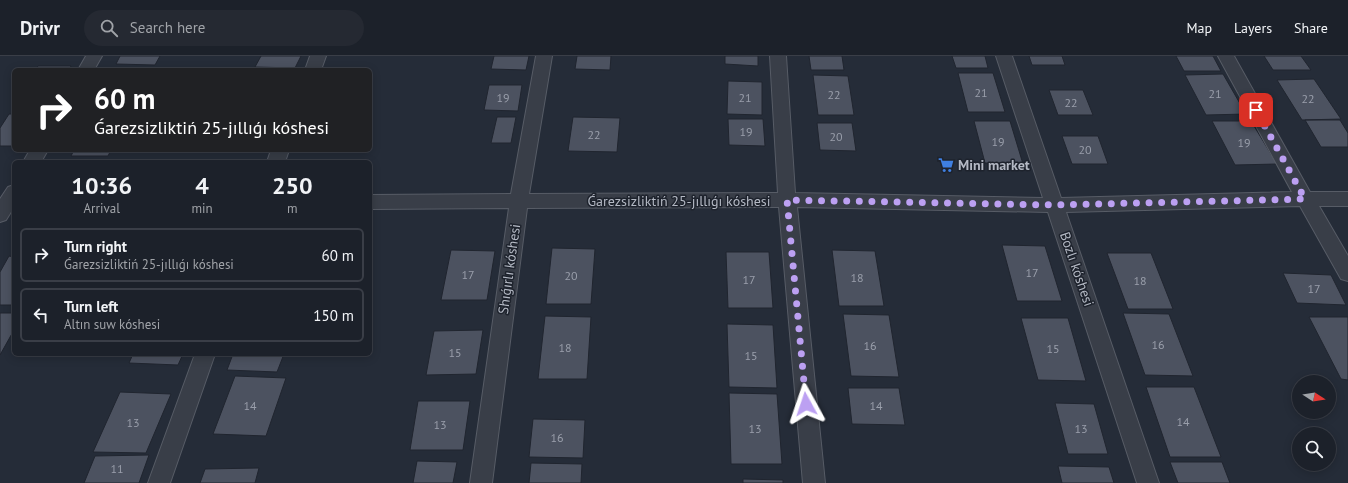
<!DOCTYPE html>
<html lang="en">
<head>
<meta charset="utf-8">
<style>
	:root { --surface:#1c212a; --page:#252932; --text:#f1f3f6; --muted:#a0a3a8; --line:#3a3e47 }
	body { margin:0; font-family:"PT Sans",sans-serif; background:var(--page); color:var(--text); height:100vh; display:flex; flex-direction:column; font-size:15px; white-space:nowrap }
	* { box-sizing:border-box; margin:0 }
	p { font-size:13px; color:var(--muted) }
	.icon { flex:none; width:22px; height:22px; fill:none; stroke:currentColor; stroke-width:2; stroke-linecap:round; stroke-linejoin:round }
	.map { position:relative; flex:1; overflow:hidden }
	.drawer { position:absolute; left:12px; top:104px; width:360px; height:196px; display:flex; flex-direction:column; background:var(--surface); border-radius:6px; box-shadow:0 2px 10px #0003,0 0 0 1px var(--line) }
	.drawer>* { flex:none }
	.guide { position:absolute; left:12px; top:12px; width:360px; height:84px; border-radius:6px; box-shadow:0 2px 10px #0003,0 0 0 1px var(--line); background:#202124; color:#fff; overflow:hidden }
	.needle { width:26px; rotate:102deg }
	.buttons { position:absolute; left:1292px; top:319px; display:grid; gap:8px }
	.buttons a { display:grid; place-items:center; width:44px; height:44px; border-radius:50%; background:var(--surface); box-shadow:0 2px 10px #0003,0 0 0 1px var(--line); font-size:20px }
	.pin { position:absolute; display:grid; place-items:center; width:34px; height:34px; color:#fff; margin:-17px; border-radius:8px; box-shadow:0 2px 6px #0006 }
	.me { position:absolute; width:44px; margin:-22px; rotate:355deg; stroke-linejoin:round; filter:drop-shadow(0 0 3px #0008) }
	.turn { display:flex; align-items:center; gap:14px; height:84px; padding:0 16px; font-size:18px }
	.turn .icon { width:52px; height:52px; stroke-width:2.5 }
	.turn b { display:block; font-size:28px; line-height:34px }
	.eta { display:flex; justify-content:space-evenly; align-items:center; height:68px; text-align:center }
	.eta b { font-size:24px; font-weight:800; line-height:28px }
	ul { padding:0; list-style:none }
	li { display:flex; align-items:center; gap:12px; height:54px; margin:0 8px 6px; padding:0 8px; border:2px solid var(--line); border-radius:6px }
	li div { flex:1 }
	li b { display:block; font-size:15px }
	li em { font-style:normal }
	header { display:flex; align-items:center; gap:24px; box-sizing:border-box; height:56px; padding:0 20px; background:var(--surface); border-bottom:1px solid var(--line) }
	header strong { font-size:19px }
	nav { display:flex; gap:22px; margin-inline-start:auto; font-size:14px }
	.search { width:280px; height:36px; background:var(--page); display:flex; align-items:center; gap:10px; box-sizing:border-box; padding:0 14px; border-radius:22px; color:var(--muted); font-size:15px }
	.map>svg:first-child { display:block }
	.building { fill:#4c5260; stroke:#20252f }
	.lines { fill:none; stroke-linecap:round; stroke-linejoin:round }
	.street-casing { stroke:#575c66; stroke-width:2 }
	.street { fill:#393e48; fill-rule:evenodd }
	.route { stroke:#bca0f2; stroke-width:7; stroke-dasharray:0 12.6 }
	.labels { text-anchor:middle; stroke-width:3; stroke-linejoin:round; paint-order:stroke }
	.number-label { font-size:12px; fill:#9a9fab }
	.poi-label { font-size:14px; font-weight:bold; fill:#b4b9c4; stroke:#1e232d; text-anchor:start }
	.street-label { font-size:14px; fill:#b4b9c4; stroke:#1e232d }
</style>
</head>
<body>
<header>
<strong>Drivr</strong>
<div class="search"><svg class="icon" aria-label="search" viewBox="0 0 24 24"><circle cx="10" cy="10" r="6"/><path d="M15 15l6 6"/></svg>Search here</div>
<nav><a>Map</a><a>Layers</a><a>Share</a></nav>
</header>
<div class="map">
<svg width="1348" height="427" viewBox="0 0 1348 427">
	<rect width="100%" height="100%" fill="#252c38"/>
	<path class="building" d="M120 0H160L155 9 116 8Z
		M261 0H301L295 12 255 11Z
		M494 0H529L526 14 491 13Z
		M577 0H611L610 14 575 13Z
		M725 0H758V10L725 8Z
		M809 0H842L844 14H811Z
		M952 0H985L988 12H956Z
		M1029 0H1062L1065 9H1032Z
		M1176 0H1213L1221 15H1184Z
		M1264 0H1301L1311 14H1273Z
		M38 10H71L69 14H35Z
		M958 17H993L1005 56H968Z
		M1223 18 1246 58 1206 59 1185 19Z
		M813 19 848 20 854 59H818Z
		M1314 23 1341 63 1302 64 1277 24Z
		M728 25 762 26V59L727 58Z
		M489 29H522L518 55 484 54Z
		M1049 34H1083L1093 59H1058Z
		M9 58H14V90H0V72Z
		M497 61H516L511 87H491Z
		M573 61 620 62 617 96 568 95Z
		M728 63H763L765 90 729 89Z
		M1305 64H1340L1348 77V91H1321Z
		M974 65H1010L1023 108 985 107Z
		M1212 65H1251L1277 108 1235 109Z
		M817 67H852L856 95 820 94Z
		M1062 80H1098L1108 108H1072Z
		M74 94H111L108 100H71Z
		M1002 189 1045 190 1062 245H1017Z
		M552 192 595 193 591 248H546Z
		M451 194 495 195 487 244H441Z
		M832 194 875 195 884 250H839Z
		M726 196H769L773 252H728Z
		M1107 197H1151L1173 253H1128Z
		M9 200 14 201V249H0V216Z
		M1283 217 1331 219 1346 249 1297 247Z
		M0 257H14V274L0 299Z
		M1123 257 1169 258 1193 320 1145 319Z
		M843 258 889 259 899 321 851 320Z
		M545 260 591 261 587 323H538Z
		M1309 261H1348V324L1341 323Z
		M1021 262H1068L1086 325 1038 324Z
		M727 268 773 269 777 332 729 331Z
		M483 274 476 318 426 319 434 275Z
		M133 298H183L178 309 129 307Z
		M233 298H284L277 316 227 314Z
		M235 320 286 322 266 380 213 378Z
		M1146 331H1194L1221 401H1170Z
		M848 332H899L905 369 852 368Z
		M120 336 171 338 146 397 93 396Z
		M729 337 777 338 782 408H731Z
		M418 345H470L463 394H410Z
		M1055 347 1094 348 1108 398H1068Z
		M533 363 585 364 583 402 529 401Z
		M149 399 139 427H84L95 400Z
		M417 405 457 406 453 427H413Z
		M1170 406H1222L1230 427H1178Z
		M531 407 582 408 581 427H529Z
		M1058 410 1109 411 1114 427H1062Z
		M259 412 255 427H200L205 413Z
		M743 423 783 424V427H743Z"/>
	<g class="lines">
		<defs>
			<path id="street" d="M86 0H102L94 14H78Z
				M310 0H326L321 14H305Z
				M536 0H552L529 138 778 137 770 0H786L795 137 1043 142 996 0H1012L1061 142 1292 136 1218 0H1234L1310 136H1348V150H1319L1348 200V225L1341 223 1300 150 1066 156 1159 427H1137L1048 156 797 151 825 427H803L779 151 527 152 492 427H470L509 152 370 153V139L511 138Z
				M30 94H48L41 106H23Z
				M271 94H289L285 106H267Z
				M14 129V151L6 164 0 166V143L8 131Z
				M195 298H215L170 427H148Z"/>
		</defs>
		<use href="#street" class="street-casing"/>
		<use href="#street" class="street"/>
	</g>
	<g class="lines">
		<path class="route" d="M806 348 787 144 1055 149 1305 143 1256 54"/>
	</g>
	<defs>
		<symbol id="supermarket-bare" viewBox="-9 -9 18 18"><path d="M-6-5.5h2.5l.6 2H6L4.5 2H-2.5L-4.4-4H-6ZM-1.5 3.2a1.3 1.3 0 1 0 .1 0ZM3 3.2a1.3 1.3 0 1 0 .1 0Z" fill="#3f7fe0" stroke="#1e232d" stroke-width="2.5" paint-order="stroke"/></symbol>
	</defs>
	<g fill-rule="evenodd">
		<use href="#supermarket-bare" x="935" y="98" width="22" height="22"/>
	</g>
	<g class="labels">
		<g class="number-label">
			<text x="981" y="41">21</text>
			<text x="1215" y="42">21</text>
			<text x="834" y="43">22</text>
			<text x="503" y="46">19</text>
			<text x="745" y="46">21</text>
			<text x="1308" y="47">22</text>
			<text x="1071" y="51">22</text>
			<text x="746" y="80">19</text>
			<text x="594" y="83">22</text>
			<text x="836" y="85">20</text>
			<text x="998" y="90">19</text>
			<text x="1244" y="91">19</text>
			<text x="1085" y="98">20</text>
			<text x="1032" y="221">17</text>
			<text x="468" y="223">17</text>
			<text x="571" y="224">20</text>
			<text x="857" y="226">18</text>
			<text x="749" y="228">17</text>
			<text x="1140" y="229">18</text>
			<text x="1314" y="237">17</text>
			<text x="1158" y="293">16</text>
			<text x="870" y="294">16</text>
			<text x="565" y="296">18</text>
			<text x="1053" y="297">15</text>
			<text x="455" y="301">15</text>
			<text x="751" y="304">15</text>
			<text x="250" y="354">14</text>
			<text x="876" y="354">14</text>
			<text x="1183" y="370">14</text>
			<text x="133" y="371">13</text>
			<text x="440" y="373">13</text>
			<text x="755" y="377">13</text>
			<text x="1081" y="377">13</text>
			<text x="557" y="386">16</text>
			<text x="117" y="417">11</text>
		</g>
		<g class="poi-label">
			<text x="958" y="114">Mini market</text>
		</g>
		<g class="street-label">
			<text x="679" y="150">Ǵarezsizliktiń 25-jıllıǵı kóshesi</text>
			<text transform="translate(509 213) rotate(-82)" y="5">Shıǵırlı kóshesi</text>
			<text transform="translate(1077 213) rotate(71)" y="5">Bozlı kóshesi</text>
		</g>
	</g>
</svg>
<div class="buttons">
<a><svg class="needle" viewBox="-14 -14 28 28"><path d="M0-13l5 13h-10z" fill="#e53935"/><path d="M0 13l5-13h-10z" fill="#a0a3a8"/></svg></a>
<a><svg class="icon" aria-label="search" viewBox="0 0 24 24"><circle cx="10" cy="10" r="6"/><path d="M15 15l6 6"/></svg></a>
</div>
<div class="pin" style="left:1256px;top:54px;background:#d93025"><svg class="icon" aria-label="arrive" viewBox="0 0 24 24"><path d="M6 21V4h12l-3 4 3 4H6"/></svg></div>
<svg class="me" style="left:806px;top:348px" viewBox="-20 -20 40 40"><path d="M0-17L14 15 0 8-14 15z" fill="#bca0f2" stroke="#fff" stroke-width="4"/></svg>
<div class="guide">
<div class="turn"><svg class="icon" aria-label="right" viewBox="0 0 24 24"><path d="M7 20v-9h11M14 6l5 5-5 5"/></svg><div><b>60 m</b>Ǵarezsizliktiń 25-jıllıǵı kóshesi</div></div>
</div>
<section class="drawer">
<div class="eta">
<div><b>10:36</b><p>Arrival</p></div>
<div><b>4</b><p>min</p></div>
<div><b>250</b><p>m</p></div>
</div>
<ul>
<li><svg class="icon" aria-label="right" viewBox="0 0 24 24"><path d="M7 20v-9h11M14 6l5 5-5 5"/></svg><div><b>Turn right</b><p>Ǵarezsizliktiń 25-jıllıǵı kóshesi</p></div><em>60 m</em></li>
<li><svg class="icon" aria-label="left" viewBox="0 0 24 24"><path d="M17 20v-9H6M10 6l-5 5 5 5"/></svg><div><b>Turn left</b><p>Altın suw kóshesi</p></div><em>150 m</em></li>
</ul>
</section>
</div>
</body>
</html>
